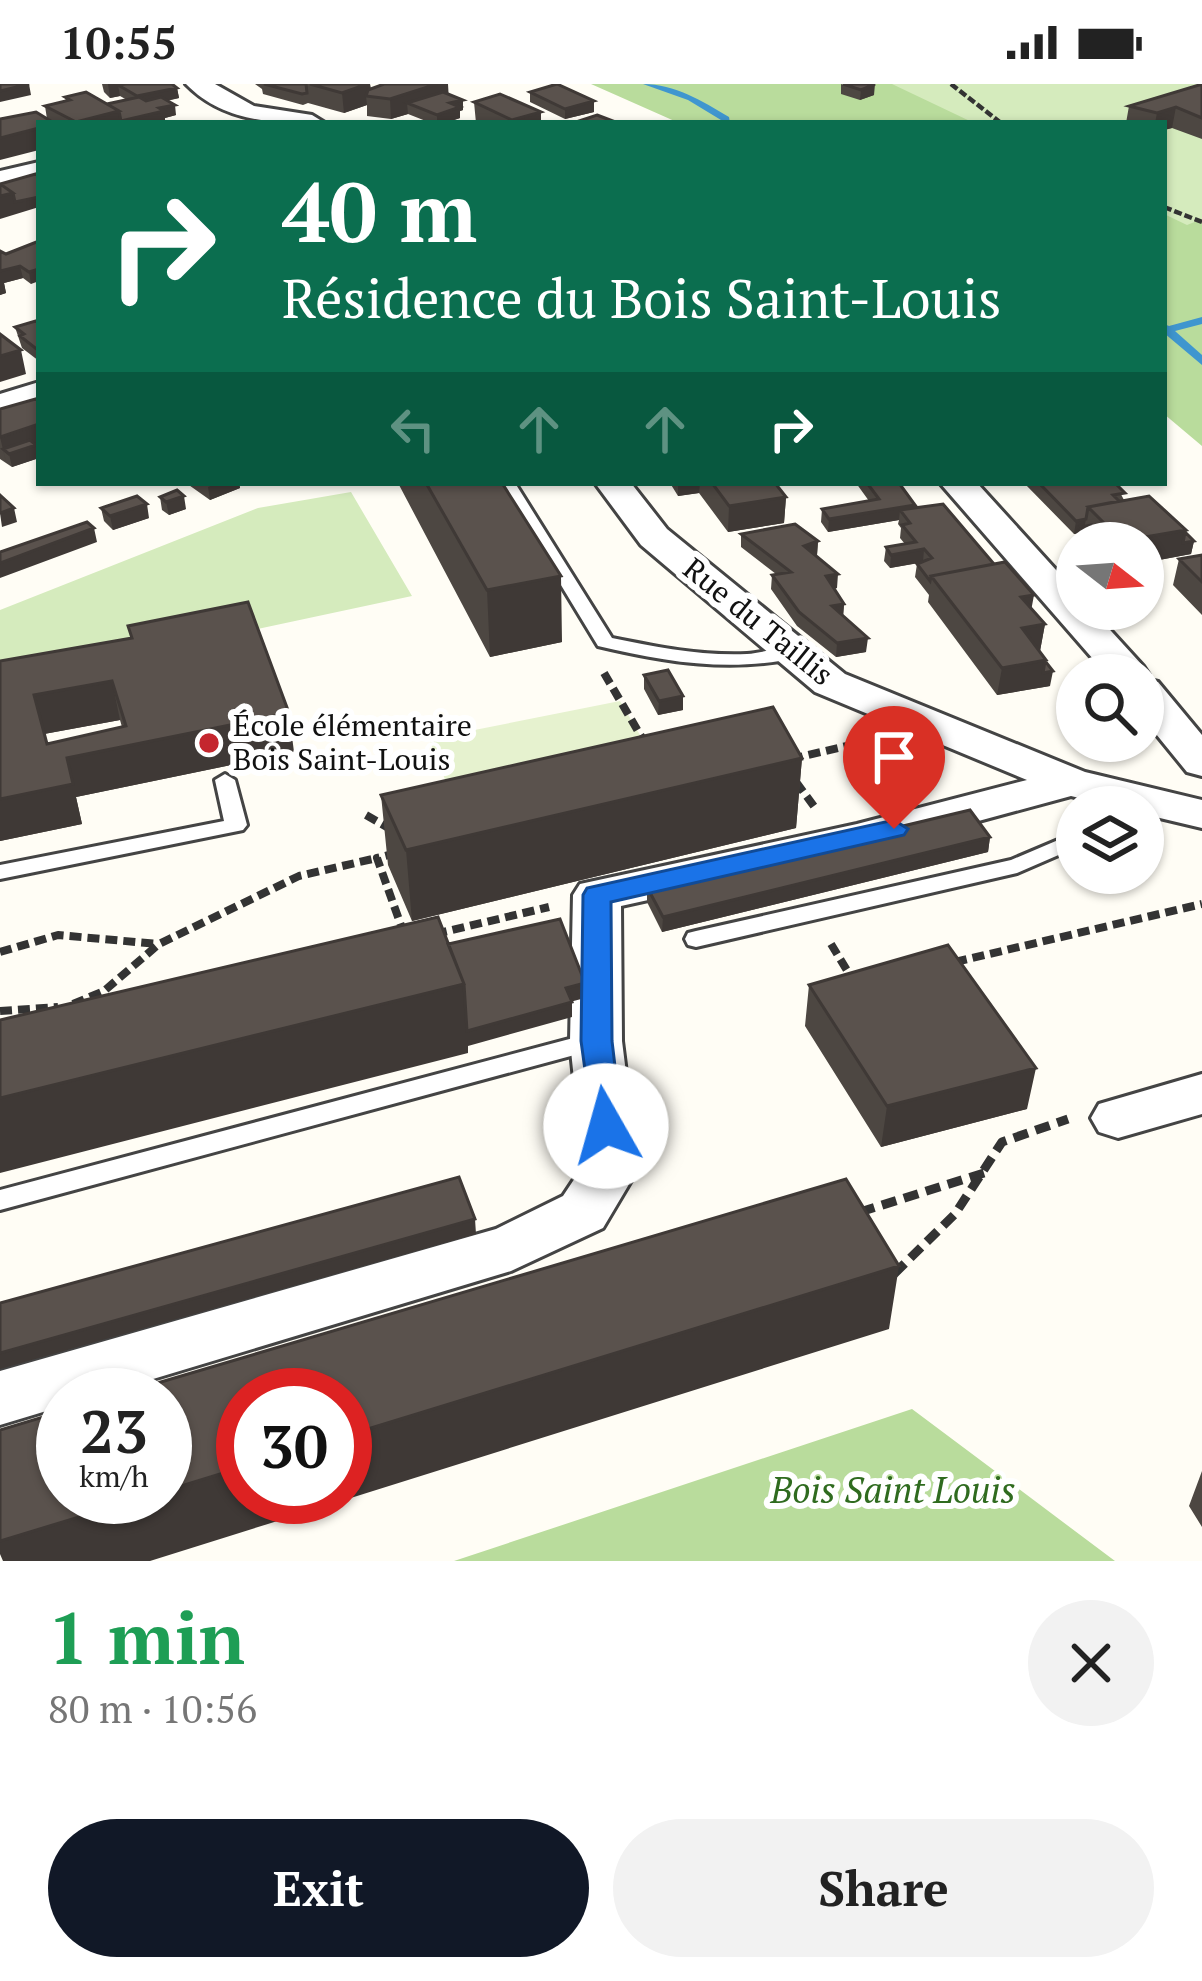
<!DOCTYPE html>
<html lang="en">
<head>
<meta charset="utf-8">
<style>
	:root { --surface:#fff; --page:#f2f2f2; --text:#222; --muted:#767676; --accent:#111827 }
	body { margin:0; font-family:"PT Serif",serif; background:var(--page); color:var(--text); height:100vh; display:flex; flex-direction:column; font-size:45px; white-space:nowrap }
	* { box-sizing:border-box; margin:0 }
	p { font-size:39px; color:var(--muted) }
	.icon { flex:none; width:66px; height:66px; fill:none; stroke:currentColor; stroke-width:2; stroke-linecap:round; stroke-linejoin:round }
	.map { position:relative; height:1477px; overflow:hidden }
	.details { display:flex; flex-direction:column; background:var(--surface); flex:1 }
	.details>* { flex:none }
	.top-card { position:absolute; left:36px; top:36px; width:1131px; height:366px; border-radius:0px; box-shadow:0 3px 9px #0004; background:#0b6e4f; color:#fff; overflow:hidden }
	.needle { width:78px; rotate:107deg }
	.controls { position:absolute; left:1056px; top:438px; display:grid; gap:24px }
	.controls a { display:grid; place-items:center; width:108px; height:108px; border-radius:50%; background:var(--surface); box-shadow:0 3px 9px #0004; font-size:60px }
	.speed { position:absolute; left:36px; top:1284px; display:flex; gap:24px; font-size:60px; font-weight:700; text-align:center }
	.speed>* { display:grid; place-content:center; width:156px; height:156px; border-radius:50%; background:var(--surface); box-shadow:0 3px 9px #0004; line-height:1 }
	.speed small { font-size:30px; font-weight:400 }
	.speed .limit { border:18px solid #d22; background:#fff; color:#111 }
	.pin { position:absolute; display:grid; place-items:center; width:102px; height:102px; color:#fff; margin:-123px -51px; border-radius:50% 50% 50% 0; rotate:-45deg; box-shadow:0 0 12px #0007 }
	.pin .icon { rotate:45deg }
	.me { position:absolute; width:132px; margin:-66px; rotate:353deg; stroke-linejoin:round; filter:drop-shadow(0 0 9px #0008) }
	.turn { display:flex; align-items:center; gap:42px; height:252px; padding:0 48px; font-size:54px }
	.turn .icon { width:156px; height:156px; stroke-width:2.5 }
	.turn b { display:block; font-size:84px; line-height:102px }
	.lanes { display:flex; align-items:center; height:114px; padding:0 48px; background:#0003; justify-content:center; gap:60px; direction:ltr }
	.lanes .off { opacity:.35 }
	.round { display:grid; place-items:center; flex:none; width:126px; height:126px; border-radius:63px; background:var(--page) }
	.summary { display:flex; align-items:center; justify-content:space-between; height:204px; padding:0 48px }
	h1 { font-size:72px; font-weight:800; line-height:90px; color:#1e9e55 }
	.primary-button { display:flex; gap:24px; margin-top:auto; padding:24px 48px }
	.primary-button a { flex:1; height:138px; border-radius:72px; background:var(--accent); color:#fff; font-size:48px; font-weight:800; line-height:138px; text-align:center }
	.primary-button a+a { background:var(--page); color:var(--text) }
	.status { display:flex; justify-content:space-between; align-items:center; height:84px; padding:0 60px; background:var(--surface); direction:ltr }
	.status svg { height:33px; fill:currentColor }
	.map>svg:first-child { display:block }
	.green { fill:#d5ebbd }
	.forest { fill:#b9dc9c }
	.pitch { fill:#e6f2cf }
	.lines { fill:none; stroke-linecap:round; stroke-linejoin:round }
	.stream { fill:#3f96cf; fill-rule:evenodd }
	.service-casing { stroke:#444; stroke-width:6 }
	.minor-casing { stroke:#444; stroke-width:6 }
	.path-far2 { stroke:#333; stroke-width:4.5; stroke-dasharray:8 3; stroke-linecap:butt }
	.path-far1 { stroke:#333; stroke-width:8; stroke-dasharray:12 6; stroke-linecap:butt }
	.path { stroke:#333; stroke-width:9; stroke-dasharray:15 8; stroke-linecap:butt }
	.service { fill:#fff; fill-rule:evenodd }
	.minor { fill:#fff; fill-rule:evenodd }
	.wall { fill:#4d4742; fill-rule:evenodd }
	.shaded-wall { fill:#3f3936 }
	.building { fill:#5a524d; stroke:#3f3936; stroke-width:3; fill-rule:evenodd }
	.route { fill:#1a73e8; stroke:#114b97; stroke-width:3 }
	.poi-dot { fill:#c4262e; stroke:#fff; stroke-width:4.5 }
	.labels { text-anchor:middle; stroke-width:12; stroke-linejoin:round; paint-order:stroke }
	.street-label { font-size:30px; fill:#111; stroke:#fff }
	.poi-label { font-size:30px; fill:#111; stroke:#fff; text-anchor:start }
	.near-park-label { font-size:36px; font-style:italic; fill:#2f6b1f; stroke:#fff }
</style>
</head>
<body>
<div class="status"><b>10:55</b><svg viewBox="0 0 49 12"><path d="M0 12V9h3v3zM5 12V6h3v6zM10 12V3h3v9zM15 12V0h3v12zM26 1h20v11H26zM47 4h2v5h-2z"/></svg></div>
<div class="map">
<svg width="1202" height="1477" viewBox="0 0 1202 1477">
	<rect width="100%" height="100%" fill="#fffdf5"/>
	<path class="green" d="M875 0H1202V214L1164 189V39H934Z
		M351 408 412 512 0 600V526L258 424Z"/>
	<path class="forest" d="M591 0H892L974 39H679Z
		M1164 130 1187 141 1202 135V362L1164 330Z
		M912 1325 1115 1477H454Z"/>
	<path class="pitch" d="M620 617 650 668 450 708 429 655Z"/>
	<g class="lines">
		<path class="stream" d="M643 0C675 0 702 17 729 33L730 39H720L721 36 688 16Z
			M1202 233V240L1175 247 1202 271V281L1164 249V240L1169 242Z"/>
		<defs>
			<path id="service" d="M499 399H515L612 554C656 563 701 572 747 570 765 569 788 559 802 569L800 573C732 589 665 578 598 562Z
				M225 690 235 696 247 741 243 746 0 795V781L224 737 215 696Z
				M1077 748V763L1017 789 696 863 688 861 685 855 688 849 696 847 1011 776Z
				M596 948 604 951 608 957 604 963 0 1126V1106Z"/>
			<path id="minor" d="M186 0H215L254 22 312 31 325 39C274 39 224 39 186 0Z
				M39 78V94L0 103V87Z
				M39 298V319L0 331V310Z
				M595 399H631L667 445 845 590 1085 688 1202 716V744L1143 730V723H1116L1071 712 857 770 621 822 622 957 638 1085 603 1144 511 1187 100 1311H63V1322L0 1341V1287L496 1145 563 1112 583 1082 570 957 573 811 580 800 857 740 1027 696 815 608 641 461Z
				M940 399H977L1077 509V525H1091L1143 582 1149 591 1146 595 1158 598 1202 651V692L1187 688 1143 634V591H1107Z
				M1202 990V1030L1118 1054 1099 1048 1091 1034 1099 1020Z"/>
		</defs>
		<use href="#service" class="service-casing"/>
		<use href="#minor" class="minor-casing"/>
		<path class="path-far2" d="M951 0 1001 39
			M1164 123 1202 138"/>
		<path class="path-far1" d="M604 589 645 659
			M791 675 864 658
			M796 698 816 725
			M366 731 392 746
			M397 769 377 774 403 847
			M435 850 549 823
			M831 860 851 893
			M0 868 58 851 158 860
			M955 878 1202 820
			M73 920 104 907 159 860 299 792 377 774
			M0 927 58 923"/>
		<path class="path" d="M860 1128 984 1089
			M894 1190 955 1130 1002 1058 1068 1035"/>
		<use href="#service" class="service"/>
		<use href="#minor" class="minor"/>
	</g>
	<path class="wall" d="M102 0H172L177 4 179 14 167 17 176 31 165 34V37L159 39H39L47 35 45 22 66 17 65 13 107 20 127 16 120 12 110 14 104 8Z
		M255 0H370L371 5 384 0H448V10L463 16V26L460 27V34L445 39H431L408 30 391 35 367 32V21L344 29 308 19 303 21 263 10 262 5Z
		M841 0 874 11 860 16 841 10Z
		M1202 1V55L1172 44 1164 46V39H1126L1129 22Z
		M530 8 594 28 565 35 530 18Z
		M474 18 541 28V39H476Z
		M39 157 31 200 23 194 4 199 6 209 0 211V167L6 170Z
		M39 236V277L22 264 15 243Z
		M39 314V374L12 383 0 375V325Z
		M186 399H239L240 404 210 416Z
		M398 399H502L562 558 490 573Z
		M670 399H775L786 413 784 439 728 448 699 409 678 412Z
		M856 399H899L915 421V424L1031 525 1045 540 1040 567 1050 602 997 611 928 518 929 511 915 493 917 480 919 479 890 484 884 477 886 463 905 460 900 454 901 444 898 440 899 436 828 448 821 438 822 425 869 417Z
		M1024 399H1115L1124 416 1185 448 1194 457 1191 470 1143 479V459H1081L1078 457 1080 449 1074 450Z
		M160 413 186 425 169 431 162 426Z
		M101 424 149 434 113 446 104 437Z
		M741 450 818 457 817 471H815L837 504 834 505 844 520 843 532 866 568 836 573 797 542 771 505 772 491 776 490 741 463Z
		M1202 471V531L1173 501 1179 475Z
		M128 542 294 668 76 713 82 740 0 757V577L131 554ZM120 636 122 643 47 660 44 650Z
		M644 591 683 626 658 631 644 605Z
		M802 674 796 744 412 837 388 781 381 711Z
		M990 753 988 768 662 848 647 818V803Z
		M809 901 1027 1025 881 1063 805 942Z
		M1202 1387V1443L1189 1422Z"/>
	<path class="shaded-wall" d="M29 0 31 11 0 18V7Z
		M108 0H165L118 1 120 12 110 14Z
		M367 0H370L371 12H366L367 21 344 29 342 9Z
		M432 0H448L449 17 407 19 408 30 391 35 390 15Z
		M875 0 874 11 860 16 861 6Z
		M177 4 179 14 138 22 137 12Z
		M463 16V26L460 27V34L445 39H437V31L450 19Z
		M594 17V28L565 35V25Z
		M175 21 176 31 165 34V37L159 39H76L119 27 159 24Z
		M1176 23 1172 44 1164 46V39H1155L1157 29Z
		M541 28V39H512V36Z
		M39 44V66L0 76V54Z
		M13 109 38 112 39 123 0 135V112Z
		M0 174 20 182 23 194 4 199 6 209 0 211Z
		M39 185V197L31 200 29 188Z
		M21 266 26 290 0 298V272Z
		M39 340V374L12 383 9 370 3 365 6 378 0 353Z
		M218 399H239L240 404 210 416 208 403Z
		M678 399H700L699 409 678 412Z
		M184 412 186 425 169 431 166 418Z
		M786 413 784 439 728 448 729 422Z
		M147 420 149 434 113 446 110 432Z
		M915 421 913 434 900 426 899 436 828 448 829 435Z
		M14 424 17 438 2 443 0 429Z
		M1086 435 1084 446 1081 443 1080 449 1074 450 1076 437Z
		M94 444 97 458 0 494V479Z
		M1186 446 1183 459 1194 457 1191 470 1143 479V459H1110Z
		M818 457 817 471 803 475 804 462Z
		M924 465 923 478 890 484 891 471Z
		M838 490 837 504 825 506 826 492Z
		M561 492 562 558 490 573 487 506Z
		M1034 511 1029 538 1021 513Z
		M844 520 843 534 832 522Z
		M1045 540 1040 567 1022 544Z
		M868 554 866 568 836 573 837 559Z
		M1046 576 1043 589 1053 587 1050 602 997 611 1002 584Z
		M112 597 120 636 44 650 34 611Z
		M683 612V626L658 631 659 617Z
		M289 629 294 668 76 713 67 674Z
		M802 674 796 744 412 837 406 766Z
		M73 700 82 740 0 757V715Z
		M990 753 988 768 662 848 663 833Z
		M585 899V914L566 919V904Z
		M464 900 572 918V933L468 962V969L0 1089V1014Z
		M1036 984 1027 1025 881 1063 887 1022Z
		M475 1135 476 1150 0 1285V1269Z
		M899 1182 889 1245 150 1477H3L0 1470V1457L145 1413H165V1407L243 1383V1413H345V1352Z"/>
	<path class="building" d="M0 0H29L0 7Z
		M126 0H172L177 4 137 12 118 1Z
		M264 0H306L307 9 302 10Z
		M310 0H367L342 9Z
		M384 0H437L390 15 366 12 368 6Z
		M557 0 594 17 565 25 530 8Z
		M843 0H875L861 6Z
		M1199 1H1202V34L1176 23 1157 29 1129 22Z
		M86 8 119 27 76 38 45 22 70 16 65 13Z
		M443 8 463 16 450 19 460 23 437 31 407 19Z
		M500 10 541 28 512 36 474 18Z
		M139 13 146 17 161 13 175 21 159 24 164 27 121 37 119 27 107 20Z
		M36 28 54 39H39V44L0 54V35Z
		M597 31 618 39H573Z
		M39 89V113L15 118 13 109 0 100Z
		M0 100 13 109 0 112Z
		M39 157V185L29 188 20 182 0 187V167L6 170Z
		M39 236V267L20 252 24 250 15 243Z
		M0 250 21 266 0 272Z
		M39 314V340L0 353V325Z
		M30 356 36 361 9 370 3 365Z
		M426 399H502L561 492 487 506Z
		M712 399H775L786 413 729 422Z
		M867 399H899L915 421 829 435 822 425 879 415Z
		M1039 399H1115L1125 409 1113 411 1119 417 1088 423 1086 435 1076 437Z
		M177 406 184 412 166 418 160 413Z
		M0 411 14 424 0 429Z
		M137 412 147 420 110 432 101 424Z
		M1149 412 1186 446 1110 459 1096 444 1108 443 1088 423Z
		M943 420 994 480 931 492 930 497 917 480 932 474 924 465 891 471 886 463 916 458 902 441 910 439 900 426Z
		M87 438 94 444 0 479V468Z
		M795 440 818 457 804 462 838 490 826 492 844 520 832 522 868 554 837 559 799 528 772 491 791 488 741 450Z
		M1092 441 1096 446 1094 457 1081 443Z
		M1185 448 1194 457 1183 459Z
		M1202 471V498L1179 475Z
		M1005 478 1034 511 1021 513 1045 540 1022 544 1046 576 1002 584 931 492Z
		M248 518 289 629 67 674 73 700 0 715V577L132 554 128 542ZM112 597 126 642 47 660 34 611Z
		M1045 577 1053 587 1043 589Z
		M668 586 683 612 659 617 644 591Z
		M773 623 802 674 406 766 381 711Z
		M970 726 990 753 663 833 647 803Z
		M438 833 464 900 0 1014V936Z
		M560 835 585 899 566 904 572 918 467 947 464 900 448 860Z
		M948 861 1036 984 887 1022 809 901Z
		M459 1093 475 1135 0 1269V1219Z
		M846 1095 899 1182 345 1352V1311H243V1383L165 1407V1311H117Z
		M63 1327V1413H145L0 1457V1346Z"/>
	<path class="route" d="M894 736 908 745 904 751 611 818 612 957 622 1042 618 1051 606 1055 594 1051 581 957 583 811 587 804Z"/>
	<circle class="poi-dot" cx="209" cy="659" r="12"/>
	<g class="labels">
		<g class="street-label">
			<text transform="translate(758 538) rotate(39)" y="10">Rue du Taillis</text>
		</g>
		<g class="poi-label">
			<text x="233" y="652">École élémentaire<tspan x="233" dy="34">Bois Saint-Louis</tspan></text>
		</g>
		<g class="near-park-label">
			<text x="893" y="1419">Bois Saint Louis</text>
		</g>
	</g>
</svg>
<div class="controls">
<a><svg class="needle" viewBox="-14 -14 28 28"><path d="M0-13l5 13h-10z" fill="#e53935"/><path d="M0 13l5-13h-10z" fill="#767676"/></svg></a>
<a><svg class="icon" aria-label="search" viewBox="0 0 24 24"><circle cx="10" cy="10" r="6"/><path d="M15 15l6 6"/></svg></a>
<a><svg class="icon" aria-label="layers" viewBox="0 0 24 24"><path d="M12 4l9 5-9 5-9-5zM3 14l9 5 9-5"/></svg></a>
</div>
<div class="speed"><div>23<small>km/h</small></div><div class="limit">30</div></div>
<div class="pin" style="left:894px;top:745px;background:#d93025"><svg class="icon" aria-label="arrive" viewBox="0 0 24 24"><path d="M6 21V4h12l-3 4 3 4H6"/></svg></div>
<svg class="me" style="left:606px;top:1042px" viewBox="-20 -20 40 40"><circle r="19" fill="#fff"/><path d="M0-13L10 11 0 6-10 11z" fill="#1a73e8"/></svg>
<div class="top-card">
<div class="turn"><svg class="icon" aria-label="right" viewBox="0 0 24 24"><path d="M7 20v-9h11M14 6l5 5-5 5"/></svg><div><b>40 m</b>Résidence du Bois Saint-Louis</div></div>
<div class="lanes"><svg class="icon off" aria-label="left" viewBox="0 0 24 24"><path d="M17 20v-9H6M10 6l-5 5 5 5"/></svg><svg class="icon off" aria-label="ahead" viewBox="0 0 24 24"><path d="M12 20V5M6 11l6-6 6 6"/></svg><svg class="icon off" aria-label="ahead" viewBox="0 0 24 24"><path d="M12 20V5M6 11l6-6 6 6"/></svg><svg class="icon" aria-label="right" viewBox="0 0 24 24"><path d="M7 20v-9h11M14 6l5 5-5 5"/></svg></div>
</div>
</div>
<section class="details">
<div class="summary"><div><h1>1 min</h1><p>80 m · 10:56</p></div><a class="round"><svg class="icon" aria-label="close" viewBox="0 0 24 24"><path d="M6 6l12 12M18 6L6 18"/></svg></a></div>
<div class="primary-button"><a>Exit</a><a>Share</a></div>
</section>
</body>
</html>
